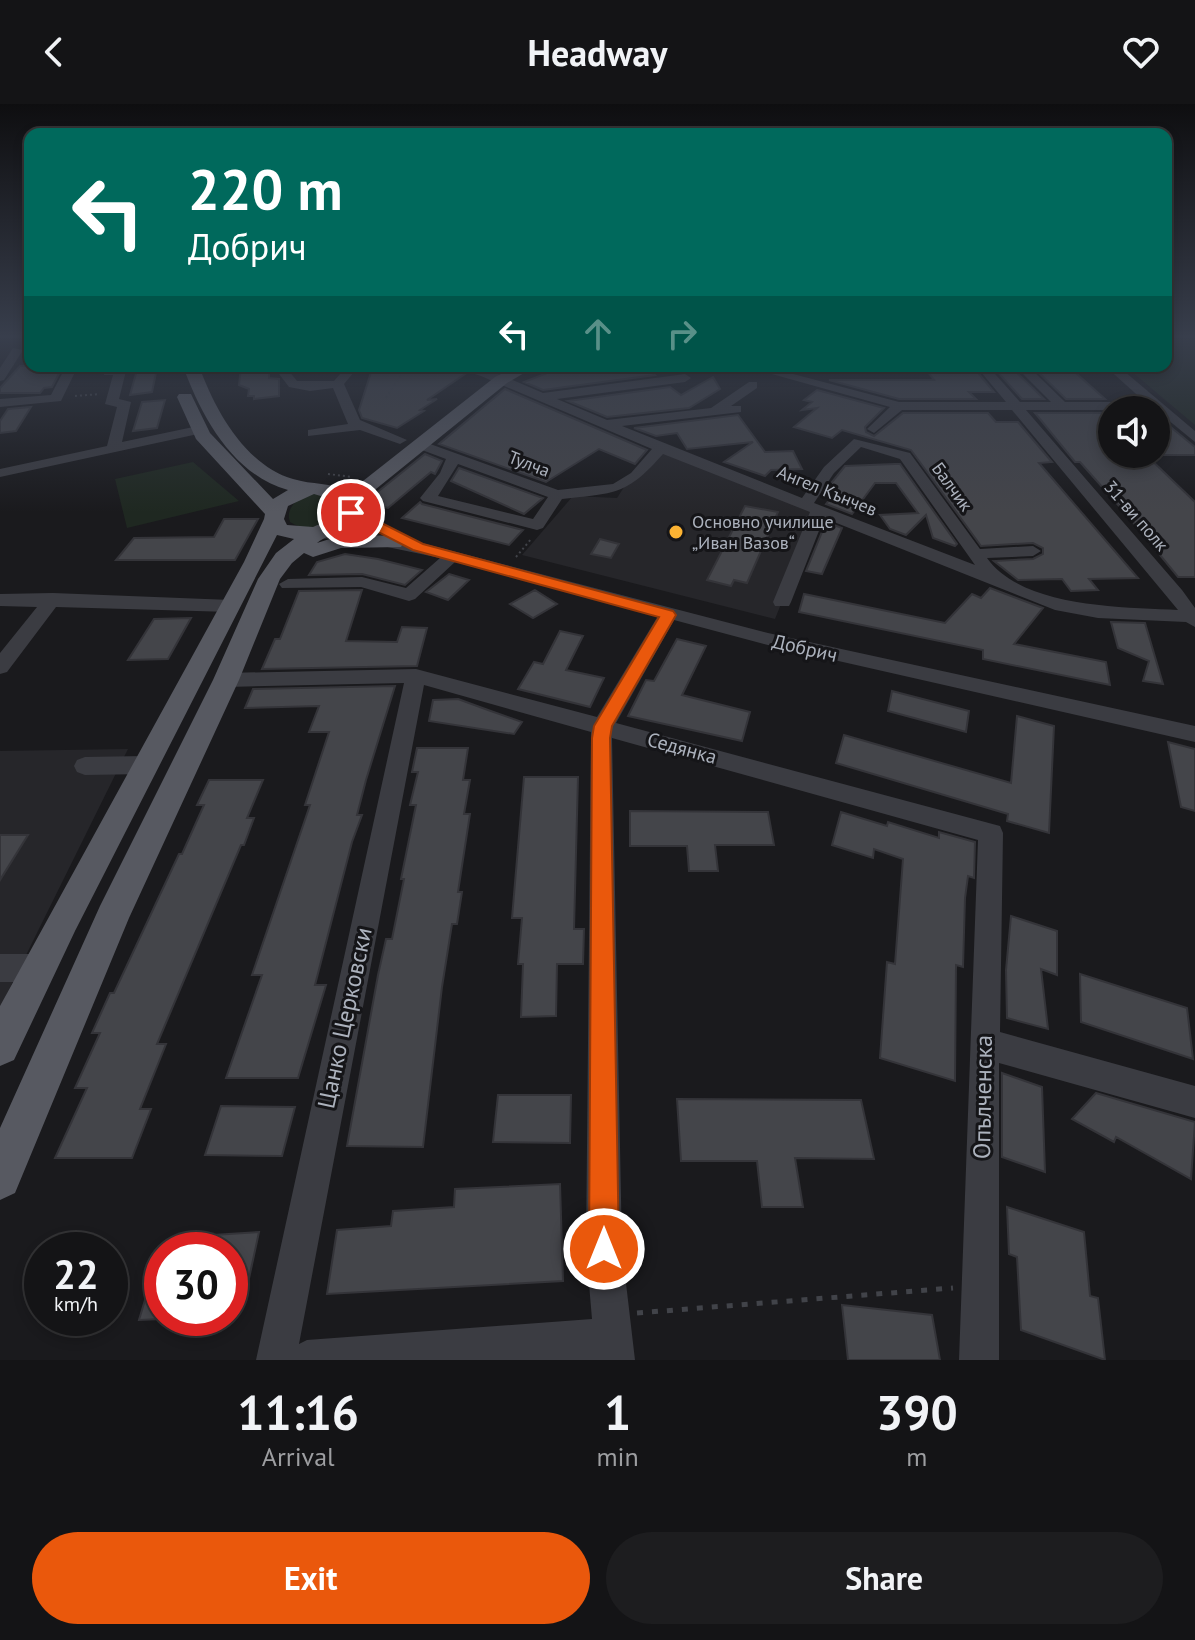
<!DOCTYPE html>
<html lang="en">
<head>
<meta charset="utf-8">
<style>
	:root { --surface:#141416; --page:#1d1d1f; --text:#f1f3f6; --muted:#9d9ea1; --line:#333335; --accent:#ea580c }
	body { margin:0; font-family:"PT Sans",sans-serif; background:var(--page); color:var(--text); height:100vh; display:flex; flex-direction:column; font-size:30px; white-space:nowrap }
	* { box-sizing:border-box; margin:0 }
	p { font-size:26px; color:var(--muted) }
	.icon { flex:none; width:44px; height:44px; fill:none; stroke:currentColor; stroke-width:2; stroke-linecap:round; stroke-linejoin:round }
	.map { position:relative; height:1256px; overflow:hidden }
	.details { display:flex; flex-direction:column; background:var(--surface); flex:1 }
	.details>* { flex:none }
	.top-card { position:absolute; left:24px; top:24px; width:1148px; height:244px; border-radius:16px; box-shadow:0 4px 12px #0003,0 0 0 2px var(--line); background:#00695c; color:#fff; overflow:hidden }
	.tools { position:absolute; left:1098px; top:292px; display:grid; gap:16px }
	.tools a { display:grid; place-items:center; width:72px; height:72px; border-radius:50%; background:var(--surface); box-shadow:0 4px 12px #0003,0 0 0 2px var(--line); font-size:40px }
	.speed { position:absolute; left:24px; top:1128px; display:flex; gap:16px; font-size:40px; font-weight:700; text-align:center }
	.speed>* { display:grid; place-content:center; width:104px; height:104px; border-radius:50%; background:var(--surface); box-shadow:0 4px 12px #0003,0 0 0 2px var(--line); line-height:1 }
	.speed small { font-size:20px; font-weight:400 }
	.speed .limit { border:12px solid #d22; background:#fff; color:#111 }
	.pin { position:absolute; display:grid; place-items:center; width:68px; height:68px; color:#fff; margin:-34px; border:4px solid #fff; border-radius:50%; box-shadow:0 2px 8px #0007 }
	.me { position:absolute; width:88px; margin:-44px; rotate:0deg; stroke-linejoin:round; filter:drop-shadow(0 0 6px #0008) }
	.turn { display:flex; align-items:center; gap:28px; height:168px; padding:0 32px; font-size:36px }
	.turn .icon { width:104px; height:104px; stroke-width:2.5 }
	.turn b { display:block; font-size:56px; line-height:68px }
	.lanes { display:flex; align-items:center; height:76px; padding:0 32px; background:#0003; justify-content:center; gap:40px; direction:ltr }
	.lanes .off { opacity:.35 }
	.eta { display:flex; justify-content:space-evenly; align-items:center; height:136px; text-align:center }
	.eta b { font-size:48px; font-weight:800; line-height:56px }
	.primary-button { display:flex; gap:16px; margin-top:auto; padding:16px 32px }
	.primary-button a { flex:1; height:92px; border-radius:48px; background:var(--accent); color:#fff; font-size:32px; font-weight:800; line-height:92px; text-align:center }
	.primary-button a+a { background:var(--page); color:var(--text) }
	header { display:flex; justify-content:space-between; align-items:center; height:104px; padding:0 32px; background:var(--surface); font-size:36px; font-weight:800 }
	.map>svg:first-child { display:block }
	.built { fill:#26262a }
	.green { fill:#1f2821 }
	.building { fill:#44454a; stroke:#343439; stroke-width:2 }
	.lines { fill:none; stroke-linecap:round; stroke-linejoin:round }
	.path-far1 { stroke:#414349; stroke-width:2; stroke-dasharray:2 3; stroke-linecap:butt }
	.path { stroke:#414349; stroke-width:5; stroke-dasharray:6 9; stroke-linecap:butt }
	.minor { fill:#3b3c42; fill-rule:evenodd }
	.major { fill:#575961; fill-rule:evenodd }
	.route { fill:#ea580c; stroke:#983908; stroke-width:2 }
	.poi-dot { fill:#fcb333; stroke:#151518; stroke-width:3 }
	.labels { text-anchor:middle; stroke-width:6; stroke-linejoin:round; paint-order:stroke }
	.far-street-label { font-size:18px; fill:#acb2bd; stroke:#151518 }
	.far-poi-label { font-size:18px; fill:#acb2bd; stroke:#151518; text-anchor:start }
	.street-label { font-size:20px; fill:#acb2bd; stroke:#151518 }
	.near-street-label { font-size:24px; fill:#acb2bd; stroke:#151518 }
</style>
</head>
<body>
<header><svg class="icon" aria-label="back" viewBox="0 0 24 24"><path d="M15 5l-7 7 7 7"/></svg>Headway<svg class="icon" aria-label="heart" viewBox="0 0 24 24"><path d="M12 20l-8-8c-3-5 5-10 8-4 3-6 11-1 8 4z"/></svg></header>
<div class="map">
<svg width="1195" height="1256" viewBox="0 0 1195 1256">
	<rect width="100%" height="100%" fill="#1a1a1d"/>
	<path class="built" d="M661 344 819 405 775 515 522 451 573 392 617 394 626 380Z
		M128 645 32 839 0 904V647Z"/>
	<path class="green" d="M1166 232H1195V321L1125 262H1166Z
		M193 358 239 397 127 424 115 375Z
		M307 389H323L335 394 338 411C324 422 307 429 290 418 285 404 297 396 307 389Z"/>
	<path class="building" d="M20 262H63L52 283 44 284 40 289H0V284Z
		M241 262H269V274L279 275V292L254 295V292H248L249 285 239 281Z
		M373 262H441L465 270 427 296 437 295 420 306 424 307 397 324 362 314 359 306Z
		M565 262H644L655 271 543 286 524 278Z
		M965 262 974 264 994 288H969L976 295H899L829 276H934L924 263Z
		M1032 262H1068L1105 295H1066Z
		M157 264 152 288 130 291 137 266Z
		M994 264 1013 265 1044 295H1022Z
		M713 273 720 285 689 304 607 313 568 297 670 283 681 291Z
		M505 285 647 346 635 360 599 345 546 378 439 340Z
		M817 286 884 304 865 323 866 328 874 332 903 309H988L996 318H1018L1052 358 1039 359 1138 474 1089 475 1098 486 1071 487 1062 475 1018 476 994 457 1033 455 1043 450V444L1033 439 981 442 911 346 842 326 832 334 794 323 817 304 802 306 812 298 804 296Z
		M165 296 157 324 133 327 142 298Z
		M31 303 16 327 0 329V317L8 305Z
		M1035 309H1112V350H1145L1195 398V473H1178L1128 412 1080 358H1075Z
		M738 311 765 348 793 347 802 365 771 366 765 372 724 358 753 338 687 345 677 329 656 332 634 324Z
		M1156 311 1195 343V351H1156Z
		M425 350 442 357 435 370 431 368 388 404 365 398Z
		M894 360H900L957 440 955 442 933 434 926 411 906 431 890 425 880 411 918 409 896 379H875L852 410 826 400 837 386 828 383 845 362Z
		M459 364 543 394 524 410 451 377Z
		M420 398 422 400 523 426 509 441 402 414Z
		M745 402 778 408 747 479 734 476 731 482 707 476Z
		M224 415H258L235 456H116L134 434 214 433Z
		M826 418 842 424 822 470 806 467Z
		M600 435 619 440 611 454 591 450Z
		M345 450 378 455 422 466 405 481 362 470 309 471 317 458Z
		M449 470 469 476 448 496 426 488Z
		M990 484 1043 504 1014 540 1106 558 1110 581 983 555V546L799 508 804 490 945 519 972 490 981 494Z
		M362 486 346 537 397 538 402 523 427 524 417 562 262 565 275 535H280L299 487Z
		M535 486 557 500 533 514 510 500Z
		M191 514 168 555 128 556 154 515Z
		M1111 518 1145 519 1163 580 1143 577 1149 557 1118 544Z
		M560 527 583 532 566 566 604 574 590 603 518 585 534 558 543 560Z
		M677 535 706 542 682 591 750 608 742 637 628 612 646 576 654 577Z
		M395 582 366 676 357 711H362L352 738 315 881H326L298 974H226L262 871H252L310 701H305L329 628H309L319 602 245 604 253 585Z
		M892 587 969 607 966 628 888 607Z
		M458 595 488 606 522 618 514 630 429 617 433 596Z
		M1017 612 1054 622 1049 729 1007 717 1008 710 836 659 844 631 1011 679Z
		M1168 638 1195 645V707L1181 703Z
		M417 644H468L463 676H470L464 710H470L458 788H462L457 820H452L442 883 423 1043 347 1042 378 871 386 835H392L404 775H401L416 701H410L418 668H412Z
		M524 673H578L574 825H584L583 860H557L556 912 521 913 523 860H518L522 814H512Z
		M209 676H263L247 714H254L244 741H241L157 940H166L140 1005H151L132 1054H55L87 984H75L100 929H92L110 889H114L179 750H182L204 701H197Z
		M630 707 768 708 774 741H715L718 767H689L687 742H630Z
		M841 708 887 722 888 718 939 734V728L975 738 974 774 968 772 965 794 963 863 956 861 955 977 880 954 887 858 895 860 903 755 874 745 873 754 832 741Z
		M0 731H28L0 776Z
		M1011 812 1057 827V871L1041 865 1048 925 1007 914 1006 866Z
		M1080 870 1187 904 1193 955 1081 918Z
		M1002 969 1042 983 1045 1068 1002 1053Z
		M1096 989 1195 1018 1191 1075 1116 1033 1114 1038 1072 1015Z
		M498 991H571L570 1039 493 1038Z
		M677 995 861 996 874 1055 795 1054 803 1103H762L757 1057H681Z
		M221 1002 295 1003 282 1052 205 1051Z
		M560 1080 563 1177 327 1190 337 1126 391 1122 393 1107 454 1103 455 1085Z
		M1007 1103 1084 1128 1090 1192 1098 1194 1105 1256 1021 1226 1017 1153 1009 1150Z
		M259 1128 245 1193 230 1194V1146H182V1133Z
		M158 1153 162 1154V1215L139 1216Z
		M842 1201 932 1211 940 1256H848Z"/>
	<g class="lines">
		<path class="path-far1" d="M75 292 100 290
			M386 294 407 262
			M328 370 352 373
			M516 453 532 434"/>
		<path class="path" d="M637 1209 953 1184"/>
		<path class="minor" d="M13 244 23 246 4 276 0 277V264Z
			M66 262H78L61 297 0 303V295L51 291Z
			M104 262H116L126 267 119 295 131 298 122 338 198 322 205 326 198 330 0 373V365L107 342 117 303 105 300 113 271H104Z
			M273 262H285L297 277H334L347 262H359L344 280 360 316 407 336 400 340 360 326 308 332V326L348 320 333 284 310 287 289 283Z
			M449 262 489 266 543 289 685 270 691 274 685 278 557 295 607 316 711 304 749 278H757V284L731 302H741V308L622 322 802 394 824 363 854 335 910 349 980 445 1033 442 1041 447 1033 452 987 454C1023 504 1121 503 1178 506L1012 306H902L874 329 867 325 890 303 743 262H763L899 298H1006L976 262H988L1020 298H1051L1015 262H1028L1065 298H1145L1105 262H1118L1195 327V338L1156 306H1026L1182 486 1195 504V523L1186 518 1098 514 1055 506 824 414 791 498 789 502H775L773 498 810 408 663 350C626 392 615 389 562 395L543 424 537 426 423 397 420 394 440 369 446 355 414 343V337L419 336 558 386 613 380 631 369 652 345 481 272ZM861 343 900 355 975 461 814 399 834 369ZM458 360 548 393 533 415 438 392Z
			M319 425 354 426 418 438 768 529 1195 622V638L768 541 674 516 616 619 1000 722 1003 729 1000 928 1195 982V1014L999 959V1256H959L978 736 612 634 622 1145 635 1256H256L404 579 226 583 219 581 216 576 219 571 226 569 416 565 597 613 658 512 455 458 415 495 409 497 361 483 282 484 279 480 288 475 362 473 406 484 440 454 354 436 313 434 311 430ZM424 581 591 628 586 1145 592 1215 307 1236 299 1240Z
			M53 489 231 496 240 502 231 508 56 503 7 568 0 570V549L37 503 0 502V490Z
			M145 652 153 655 156 661 153 667 145 670 85 671 77 668 74 662 77 656 85 653Z
			M0 850H40L50 854 54 864 50 874 40 878H0Z"/>
		<path class="major" d="M183 262H199C215 306 245 361 293 375 312 381 331 378 349 388L495 273 516 262H536L507 279 355 402C354 429 333 426 317 439L339 432H393L401 433 404 438 401 443 341 444 313 453 304 449 292 459 280 475 239 576 129 814 15 1089 0 1096V1024L100 802 213 576 258 475 276 449 294 435 277 431 75 827 14 956 0 962V902L244 458 264 415 265 410 196 335 177 293 179 290H191L210 329 273 395 288 386C233 371 201 312 183 262ZM314 390 334 396 333 414 313 423 287 421 284 415 288 402Z"/>
	</g>
	<linearGradient id="sky" x2="0" y2="1"><stop stop-color="#0e0e10"/><stop offset="0.57" stop-color="#383e4c"/><stop offset="1" stop-color="#383e4c" stop-opacity="0"/></linearGradient>
	<rect width="1195" height="408" fill="url(#sky)"/>
	<path class="route" d="M347 406H356L423 440 673 507 676 511 612 622 610 634 619 1145 614 1156 604 1160 593 1156 589 1145 592 634 594 622 659 513 413 446 347 412Z"/>
	<circle class="poi-dot" cx="676" cy="428" r="8"/>
	<g class="labels">
		<g class="far-street-label">
			<text transform="translate(529 360) rotate(21)" y="6">Тулча</text>
			<text transform="translate(952 383) rotate(54)" y="6">Балчик</text>
			<text transform="translate(827 387) rotate(22)" y="6">Ангел Кънчев</text>
			<text transform="translate(1136 412) rotate(49)" y="6">31-ви полк</text>
		</g>
		<g class="far-poi-label">
			<text x="692" y="424">Основно училище<tspan x="692" dy="21">„Иван Вазов“</tspan></text>
		</g>
		<g class="street-label">
			<text transform="translate(805 544) rotate(13)" y="7">Добрич</text>
			<text transform="translate(682 644) rotate(15)" y="7">Седянка</text>
		</g>
		<g class="near-street-label">
			<text transform="translate(345 914) rotate(-78)" y="8">Цанко Церковски</text>
			<text transform="translate(983 993) rotate(-89)" y="8">Опълченска</text>
		</g>
	</g>
</svg>
<div class="tools">
<a><svg class="icon" aria-label="sound" viewBox="0 0 24 24"><path d="M4 9h4l5-4v14l-5-4H4zM17 9q2 3 0 6"/></svg></a>
</div>
<div class="speed"><div>22<small>km/h</small></div><div class="limit">30</div></div>
<div class="pin" style="left:351px;top:409px;background:#d93025"><svg class="icon" aria-label="arrive" viewBox="0 0 24 24"><path d="M6 21V4h12l-3 4 3 4H6"/></svg></div>
<svg class="me" style="left:604px;top:1145px" viewBox="-20 -20 40 40"><circle r="17" fill="#ea580c" stroke="#fff" stroke-width="3"/><path d="M0-11L8 9 0 5-8 9z" fill="#fff"/></svg>
<div class="top-card">
<div class="turn"><svg class="icon" aria-label="left" viewBox="0 0 24 24"><path d="M17 20v-9H6M10 6l-5 5 5 5"/></svg><div><b>220 m</b>Добрич</div></div>
<div class="lanes"><svg class="icon" aria-label="left" viewBox="0 0 24 24"><path d="M17 20v-9H6M10 6l-5 5 5 5"/></svg><svg class="icon off" aria-label="ahead" viewBox="0 0 24 24"><path d="M12 20V5M6 11l6-6 6 6"/></svg><svg class="icon off" aria-label="right" viewBox="0 0 24 24"><path d="M7 20v-9h11M14 6l5 5-5 5"/></svg></div>
</div>
</div>
<section class="details">
<div class="eta">
<div><b>11:16</b><p>Arrival</p></div>
<div><b>1</b><p>min</p></div>
<div><b>390</b><p>m</p></div>
</div>
<div class="primary-button"><a>Exit</a><a>Share</a></div>
</section>
</body>
</html>
